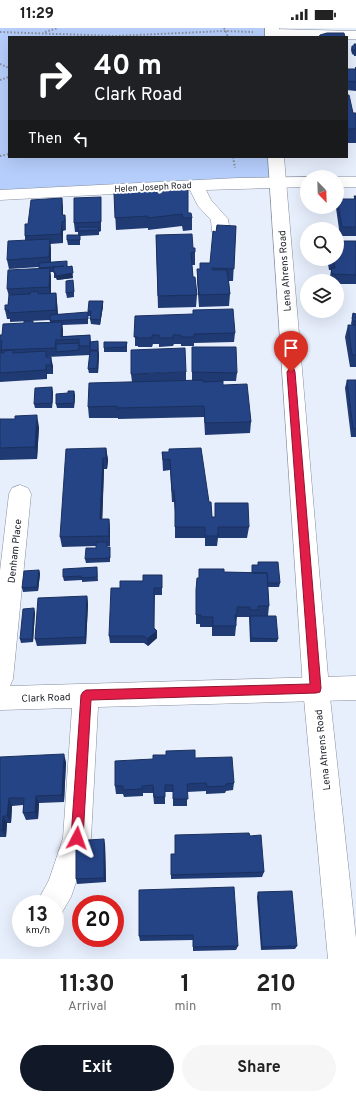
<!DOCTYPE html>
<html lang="en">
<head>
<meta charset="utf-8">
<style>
	:root { --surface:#fff; --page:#f6f6f6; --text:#222; --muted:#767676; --accent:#111827 }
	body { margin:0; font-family:Overpass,sans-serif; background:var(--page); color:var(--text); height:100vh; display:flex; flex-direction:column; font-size:15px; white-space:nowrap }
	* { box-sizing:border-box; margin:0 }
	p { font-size:13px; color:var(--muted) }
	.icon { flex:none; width:22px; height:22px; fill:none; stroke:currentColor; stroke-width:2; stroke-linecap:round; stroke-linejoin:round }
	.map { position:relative; height:931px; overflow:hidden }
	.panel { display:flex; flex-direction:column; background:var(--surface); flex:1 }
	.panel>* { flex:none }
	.hud { position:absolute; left:8px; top:8px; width:340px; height:122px; border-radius:0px; box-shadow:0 4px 16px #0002; background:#202124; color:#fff; overflow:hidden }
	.needle { width:26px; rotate:157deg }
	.fabs { position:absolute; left:300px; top:142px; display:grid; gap:8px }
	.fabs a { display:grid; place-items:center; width:44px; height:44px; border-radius:50%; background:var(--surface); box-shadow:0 4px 16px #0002; font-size:20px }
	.speed { position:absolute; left:12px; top:867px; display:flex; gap:8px; font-size:20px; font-weight:700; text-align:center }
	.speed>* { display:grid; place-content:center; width:52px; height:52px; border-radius:50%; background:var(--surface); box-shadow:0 4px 16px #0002; line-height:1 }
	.speed small { font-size:10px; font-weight:400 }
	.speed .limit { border:6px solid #d22; background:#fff; color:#111 }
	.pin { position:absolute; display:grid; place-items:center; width:34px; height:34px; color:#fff; margin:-41px -17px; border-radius:50% 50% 50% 0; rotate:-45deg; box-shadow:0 0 4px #0007 }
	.pin .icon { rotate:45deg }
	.me { position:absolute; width:44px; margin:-22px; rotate:4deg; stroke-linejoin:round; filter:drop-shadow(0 0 3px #0008) }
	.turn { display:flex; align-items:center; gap:14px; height:84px; padding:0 20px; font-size:18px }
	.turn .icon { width:52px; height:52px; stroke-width:2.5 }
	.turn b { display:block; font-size:28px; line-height:34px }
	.then { display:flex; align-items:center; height:38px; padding:0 20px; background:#0003; gap:8px; font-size:15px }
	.eta { display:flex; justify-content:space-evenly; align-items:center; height:68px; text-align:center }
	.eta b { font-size:24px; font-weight:700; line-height:28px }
	.action { display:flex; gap:8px; margin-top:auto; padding:8px 20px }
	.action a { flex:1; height:46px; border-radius:24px; background:var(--accent); color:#fff; font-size:16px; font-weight:700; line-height:46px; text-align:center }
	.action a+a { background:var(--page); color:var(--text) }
	.status { display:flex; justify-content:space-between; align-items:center; height:28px; padding:0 20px; background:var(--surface); direction:ltr }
	.status svg { height:11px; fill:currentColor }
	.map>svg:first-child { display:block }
	.green { fill:#b6cefc }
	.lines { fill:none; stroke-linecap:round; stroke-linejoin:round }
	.minor-casing { stroke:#868f9e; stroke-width:1 }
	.major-casing { stroke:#868f9e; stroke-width:1 }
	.path { stroke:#898e99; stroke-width:2; stroke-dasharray:1.5 2; stroke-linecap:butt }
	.minor { fill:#fff; fill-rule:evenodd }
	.major { fill:#fff; fill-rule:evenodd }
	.wall { fill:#203a73 }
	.shaded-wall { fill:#1a305e }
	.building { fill:#254486; stroke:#1a305e }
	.route { fill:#e11d48; stroke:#92132f }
	.labels { text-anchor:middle; stroke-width:4; stroke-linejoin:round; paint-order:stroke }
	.far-street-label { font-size:9px; fill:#1d2026; stroke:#fff }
	.street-label { font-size:10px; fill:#1d2026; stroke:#fff }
</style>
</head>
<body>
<div class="status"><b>11:29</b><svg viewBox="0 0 49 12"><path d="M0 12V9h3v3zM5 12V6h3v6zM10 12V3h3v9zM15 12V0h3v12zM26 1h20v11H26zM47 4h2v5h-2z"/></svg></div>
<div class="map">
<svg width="356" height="931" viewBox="0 0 356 931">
	<rect width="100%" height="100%" fill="#e7eefc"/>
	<path class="green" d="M0 0H265L266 9H9V129H273L275 153 0 164Z"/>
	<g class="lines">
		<defs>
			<path id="minor" d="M272 1 356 3V11H347V9L267 8 265 5 267 2Z
				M307 149V159L206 162 211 172 228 191 230 204 227 208 221 209 215 208 212 204 211 192 198 178 190 162 0 172V162L238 150Z
				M337 149H356V159H337Z
				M20 457 28 460 31 466 13 651 10 658 356 648V672L98 679 91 810 71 869 61 886 55 889V876H36L49 852 63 810 72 680 0 682V543L9 466 12 460Z"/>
			<path id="major" d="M265 0H279V9H265Z
				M268 129H284L329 660 356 910V931H328L303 660Z"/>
		</defs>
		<use href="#minor" class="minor-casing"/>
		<use href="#major" class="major-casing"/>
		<path class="path" d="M224 0 228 9
			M0 4 115 8 225 3 253 4
			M45 4 58 0
			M0 36 9 40
			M0 52 9 49
			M0 128 9 126
			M233 129 235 140"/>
		<use href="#minor" class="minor"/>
		<use href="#major" class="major"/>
	</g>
	<path class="wall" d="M354 16H356V28H354V27L352 26 351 22 352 18H354Z
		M355 39H356V63L347 62V41H355Z
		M347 67 353 85H356V115H347Z
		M114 165 188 185 192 190V202L183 203 182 198 148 202V200L116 202Z
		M354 168H356V208H340L336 180V179H337V171H354Z
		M101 169V203L99 204V207L80 208V217H68L67 212 78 207V204H75L74 195Z
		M63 179V187H65L66 202 63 203V215L50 216 51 234 68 238 73 250 57 252 56 250H54V244H50L51 249V265H56L57 274 58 286 88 289V296L62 297 63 303V308L90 307 91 314 98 313 99 326 98 345H89L88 341 90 327 47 329 53 338V346H47V351L0 354V307H2L24 295 33 293V295L50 294V292L10 294V291H7L5 282 8 277 9 269 7 261 40 241 39 239 9 241 7 232 25 212V208L28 196Z
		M236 198 233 253H229L230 266 229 278 199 279 197 253V241H200V235H210L216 204Z
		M156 207 193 220 195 224V237H192L193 249 197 267 196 279 158 280Z
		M356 213V256H337V253H330V249L331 242H329L328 236 329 231H337Z
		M74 257V269L67 270 66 265Z
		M103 273V278L100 297 91 296 90 291 91 288H88V283Z
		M353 285 356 286V339H350L345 309 348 297H352L351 296Z
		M135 288 235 305 234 314 194 315V318H181V316H174L173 318 159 319V316H153L152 319H138V318H135Z
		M127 314V324H104V320Z
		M192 319 237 345 236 353H223V357L251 394 250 405 205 407 204 389 118 391V390H89L88 379 132 354 131 346 186 344V353H192Z
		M347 352H356V409H351L345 360Z
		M53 364 52 380H35L34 376Z
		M68 365 75 367 74 380H57L56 376Z
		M0 391 39 399 37 431 0 432Z
		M106 420 108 432 107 441H104L102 491H109L110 501V518H107V519H110V534L86 535 85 531 96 520V518L62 519 60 509Z
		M162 424H169L209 474 212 489H215V475L249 499 247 510H218L217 518H205V510H175V484L174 474H172L170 442 163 443Z
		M258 534 280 555 279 559H268L269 578 268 588 278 611 277 614H250L249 589H237L235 608H212V599H200V596H196V572L197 550H199V541L224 544 252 545V537H258Z
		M97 539 98 553 82 554V552L64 553 63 549Z
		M39 542 40 546 38 563 23 564 22 560Z
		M162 547V567H155L154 601 157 610 148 618 144 615H110L109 608 120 560Z
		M87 568 88 576 86 616 37 618 35 611Z
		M35 584 33 614 21 615 20 611Z
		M0 729 66 734 64 774 39 775 38 791 26 792 23 785V777L12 778 11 795H7L6 809H0Z
		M195 730 234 755 233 762 226 763 225 765 206 766V763L187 764V778H173V764H165V776H154L153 765H143V768L124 769 123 766H116L115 758Z
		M250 808 264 844 262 849 171 851V826H175Z
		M105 816 106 854 77 856 76 851 88 821Z
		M139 862 238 918 236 922 193 923V912L140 913 139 908Z
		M258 864 297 918 295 921 261 922 257 869Z"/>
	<path class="shaded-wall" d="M62 170 63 179V193L62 187Z
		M65 187 66 196V202L65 193Z
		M62 194 63 203V215L61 206Z
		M50 211 51 220V238L49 229Z
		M72 238 73 250 57 252 56 248Z
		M50 240 51 249V268L49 259Z
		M56 265 57 274 58 291 56 282Z
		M103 273V278L100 297V292Z
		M62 294 63 303V312L61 309Z
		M98 323 99 328 98 345 97 340Z
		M51 329 53 338V346L51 337Z
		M46 337 47 346V351L46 342Z
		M52 359 53 364 52 380Z
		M74 363 75 367 74 380Z
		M37 387 39 399 37 431 35 419Z
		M106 420 108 432 107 441 106 430Z
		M103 430 104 441 102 501 100 491Z
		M109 491 110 501V518L109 508Z
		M39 542 40 546 38 563 37 559Z
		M154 560V605L157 603V610L148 618 147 611Z
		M87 568 88 576 86 616 85 609Z
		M34 580 35 584 33 614 32 611Z
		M64 726 66 734 64 774 62 767Z
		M36 768 39 775 38 791 35 784Z
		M9 770 12 778 11 795 7 788Z
		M3 788 7 795 6 809 2 802Z
		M104 811 105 816 106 854 104 850Z"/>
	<path class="building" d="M327 5H344L345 9H319L320 7Z
		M354 16H356V24H355V22H352V18H354Z
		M347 41H355L356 43V54L347 53Z
		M347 67H349L353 85H356V101H347Z
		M187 161 188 162V185H191L192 190H183L182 186 148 190V188L115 190 114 165Z
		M354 168H356V199H342L337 171H355Z
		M101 169V194L74 195V170Z
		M62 170V187H65V193L62 194 61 206 25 208V196H28L31 172Z
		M217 197 236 198 234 241 212 240V242H227L230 266 199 267 197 241H200V235H210L213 203 216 204Z
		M78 199H99L98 202 78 203Z
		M192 206 193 220H195V224L191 225 193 249H195L197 267 158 268 156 207Z
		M67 207H80V212H67Z
		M50 211 49 229 7 232 8 213Z
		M337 213H356V247L332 246 331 240H335L334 233H331L330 231H337Z
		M67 233V239L72 238 73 245 56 248V245H54L53 239 64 238 39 240V235Z
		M50 240 49 259 7 261 8 242Z
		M73 252 74 264 66 265V253Z
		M38 263V266L56 265V282L8 285 9 282H5V277H8L9 267 30 266V264Z
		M89 273H103L100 292 90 291 91 283H88Z
		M233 281 235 305 194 306V309H181V307H173V310H159V307H152V310H137V309H134L135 288 193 286V282Z
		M88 284V291L50 293V287Z
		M353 285 356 286V295V294L354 293 352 291Z
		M24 293H33V295L62 294 61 309 90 307V318H79V311L56 312 55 320 1 322 2 313H0V307H2L3 296 24 295Z
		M348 297H356V327H352Z
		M98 313V322H90V314Z
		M104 314H127L126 319 104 320Z
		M79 315V322L56 324V316Z
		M192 319H236L237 345 192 344Z
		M185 320 186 344 131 346V322Z
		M0 322H2L1 325H4V323L13 322V325L46 323V329H51V337H46V342L0 345Z
		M90 323H98L97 340 88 341Z
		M203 352V354L223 353V357L247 356 251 394 205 395 204 378 117 380V378L88 379 89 355Z
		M347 352H356V401L353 400Z
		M52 359V375L34 376 35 360Z
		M68 363H74V375L56 376V366L68 365Z
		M37 387 35 419 0 420V391H15V388Z
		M106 420V430H103L100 491H109V508L60 509 66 421Z
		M201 420 209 474H211L212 489H215V475H248L249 499H218V508H205V499H175V474L174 463H172L170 431 163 432 162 424H169V421Z
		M96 514H107V519H110V530L85 531 86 520H96Z
		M258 534H278L280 555H268L267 545H252V537H258Z
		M97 539V549L81 550V548L63 549V541Z
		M199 541H224V544L267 545 269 578H258V582H250V579H237V587H235L236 598H213V589H201V587H196V562L197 550H199Z
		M39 542 37 559 22 560 24 543Z
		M143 547H162V560H154V600L157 603 147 611 144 608H109L111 560H120V553H143Z
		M87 568 85 609 35 611 38 570Z
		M34 580 32 611H20L23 581Z
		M250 588H276L278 611 251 610Z
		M195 722V730L232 729 234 755 226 756V758L207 759 206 755 187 756 188 771H173V757H165V769H154L153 757 142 758V761L123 762V758H115V733L153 731V727H166V723Z
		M64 726 62 767 36 768 35 784 23 785 24 770H9L7 788H3L2 802H0V729Z
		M249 805 250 808 261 807 264 844 171 847V826H175V807Z
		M104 811V850L76 851V822L88 821V812Z
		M234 859 238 918 193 919V907L139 908V862Z
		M292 863 297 918 262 919 258 864Z"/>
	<path class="route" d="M289 341H294L295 344 321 660 320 664 316 665 91 672 83 810 81 814 77 816 73 814 71 810 81 667 83 664 86 662 310 656 287 344Z"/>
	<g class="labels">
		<g class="far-street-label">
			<text transform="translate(153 159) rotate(-3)" y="3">Helen Joseph Road</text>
		</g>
		<g class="street-label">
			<text transform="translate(284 243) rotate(-94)" y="4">Lena Ahrens Road</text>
			<text transform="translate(14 523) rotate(-84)" y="4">Denham Place</text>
			<text transform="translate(46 669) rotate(-2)" y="4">Clark Road</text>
			<text transform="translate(322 722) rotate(-96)" y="4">Lena Ahrens Road</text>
		</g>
	</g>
</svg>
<div class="fabs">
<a><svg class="needle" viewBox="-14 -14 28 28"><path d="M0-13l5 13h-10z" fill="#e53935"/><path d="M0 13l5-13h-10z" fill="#767676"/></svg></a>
<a><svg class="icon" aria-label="search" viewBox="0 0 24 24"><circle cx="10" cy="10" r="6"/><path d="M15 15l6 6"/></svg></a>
<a><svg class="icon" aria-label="layers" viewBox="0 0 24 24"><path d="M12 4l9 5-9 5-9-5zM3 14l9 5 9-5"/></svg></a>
</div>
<div class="speed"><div>13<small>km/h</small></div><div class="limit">20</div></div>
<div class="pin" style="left:291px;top:344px;background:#d93025"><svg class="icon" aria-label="arrive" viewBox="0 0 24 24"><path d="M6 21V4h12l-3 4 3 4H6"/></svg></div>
<svg class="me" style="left:77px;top:810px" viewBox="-20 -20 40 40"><path d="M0-17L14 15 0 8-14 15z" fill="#e11d48" stroke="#fff" stroke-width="4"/></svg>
<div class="hud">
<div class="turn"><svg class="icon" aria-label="right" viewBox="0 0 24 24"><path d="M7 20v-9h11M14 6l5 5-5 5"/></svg><div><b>40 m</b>Clark Road</div></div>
<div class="then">Then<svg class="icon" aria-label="left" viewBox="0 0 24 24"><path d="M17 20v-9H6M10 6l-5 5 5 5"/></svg></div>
</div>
</div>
<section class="panel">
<div class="eta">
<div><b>11:30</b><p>Arrival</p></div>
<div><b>1</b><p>min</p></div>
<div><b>210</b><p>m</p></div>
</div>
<div class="action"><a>Exit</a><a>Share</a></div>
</section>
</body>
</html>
